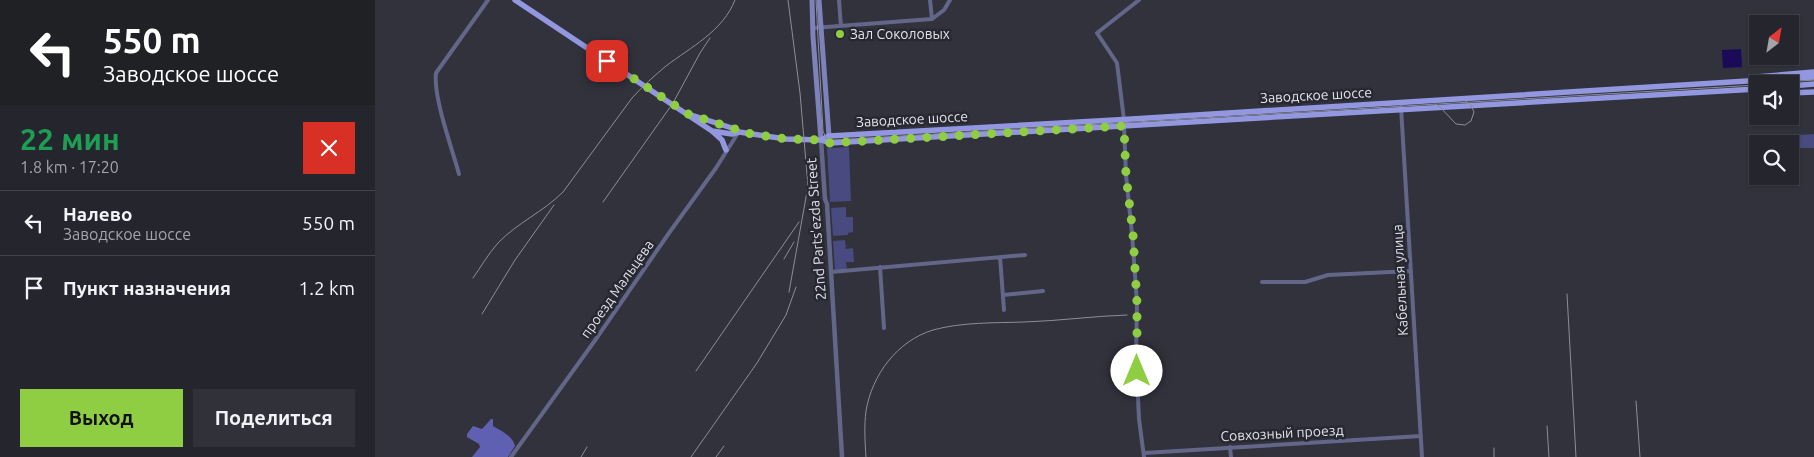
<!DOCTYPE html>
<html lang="ru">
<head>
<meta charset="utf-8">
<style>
	:root { --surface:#25262d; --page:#313239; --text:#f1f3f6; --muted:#a3a5aa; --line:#424349; --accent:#8fcd42 }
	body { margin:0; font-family:Ubuntu,sans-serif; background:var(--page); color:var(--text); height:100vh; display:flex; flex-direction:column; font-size:19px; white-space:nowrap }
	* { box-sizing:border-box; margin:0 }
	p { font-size:16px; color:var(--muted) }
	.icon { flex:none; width:28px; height:28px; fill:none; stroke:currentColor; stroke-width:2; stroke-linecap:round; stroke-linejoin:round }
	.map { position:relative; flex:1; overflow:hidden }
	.sheet { display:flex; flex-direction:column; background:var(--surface); width:375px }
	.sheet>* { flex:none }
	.banner { background:#202124; color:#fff; overflow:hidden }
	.needle { width:32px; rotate:31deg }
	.fabs { position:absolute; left:1374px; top:15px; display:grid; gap:10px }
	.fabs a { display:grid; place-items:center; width:50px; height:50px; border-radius:0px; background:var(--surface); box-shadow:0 1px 4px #0004,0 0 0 1px var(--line); font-size:25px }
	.pin { position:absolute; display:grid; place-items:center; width:42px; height:42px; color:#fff; margin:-21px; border-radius:10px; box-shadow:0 2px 8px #0006 }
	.me { position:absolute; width:55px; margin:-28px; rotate:0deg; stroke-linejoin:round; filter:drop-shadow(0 0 4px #0008) }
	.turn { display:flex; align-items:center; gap:18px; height:105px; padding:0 20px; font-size:22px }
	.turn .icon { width:65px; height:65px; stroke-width:2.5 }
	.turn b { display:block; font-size:35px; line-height:42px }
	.round { display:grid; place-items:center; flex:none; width:52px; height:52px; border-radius:0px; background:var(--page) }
	.head { display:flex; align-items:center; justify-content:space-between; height:85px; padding:0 20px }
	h1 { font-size:30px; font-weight:700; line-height:38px; color:#1e9e55 }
	.action { display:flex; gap:10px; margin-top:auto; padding:10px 20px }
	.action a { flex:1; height:58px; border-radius:0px; background:var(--accent); color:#111; font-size:20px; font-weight:700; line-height:58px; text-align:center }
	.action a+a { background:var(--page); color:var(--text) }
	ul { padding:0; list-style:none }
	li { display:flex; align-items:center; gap:15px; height:65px; padding:0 20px; border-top:1px solid var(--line) }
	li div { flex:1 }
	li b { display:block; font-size:19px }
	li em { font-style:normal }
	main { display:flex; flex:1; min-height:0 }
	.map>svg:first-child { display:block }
	.green { fill:#484a80 }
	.forest { fill:#5f60b1 }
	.water { fill:#1a0a57 }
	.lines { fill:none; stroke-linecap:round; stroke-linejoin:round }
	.minor { stroke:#636689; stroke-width:4 }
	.tertiary { stroke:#636689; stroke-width:4.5 }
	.secondary { stroke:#7e82ba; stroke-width:5 }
	.primary { stroke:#9297df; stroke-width:5.5 }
	.tram { stroke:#8c8d96; stroke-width:1 }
	.rail { stroke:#8c8d96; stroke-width:1 }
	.route { stroke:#8fcd42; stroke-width:9; stroke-dasharray:0 16.2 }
	.poi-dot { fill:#8fcd42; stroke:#272832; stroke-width:2 }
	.labels { text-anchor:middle; stroke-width:5; stroke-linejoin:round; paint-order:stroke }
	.poi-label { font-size:14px; fill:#e2e3ea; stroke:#272832; text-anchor:start }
	.street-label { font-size:14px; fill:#e2e3ea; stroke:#272832 }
</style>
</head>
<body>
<main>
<section class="sheet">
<div class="banner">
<div class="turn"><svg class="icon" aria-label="left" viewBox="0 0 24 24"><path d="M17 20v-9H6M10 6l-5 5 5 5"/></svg><div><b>550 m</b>Заводское шоссе</div></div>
</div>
<div class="head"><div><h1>22 мин</h1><p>1.8 km · 17:20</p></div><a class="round" style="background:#d93025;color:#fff"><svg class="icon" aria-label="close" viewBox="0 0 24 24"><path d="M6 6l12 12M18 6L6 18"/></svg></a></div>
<ul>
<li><svg class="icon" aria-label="left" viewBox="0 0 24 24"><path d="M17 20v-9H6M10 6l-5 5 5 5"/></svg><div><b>Налево</b><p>Заводское шоссе</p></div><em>550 m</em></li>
<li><svg class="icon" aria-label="arrive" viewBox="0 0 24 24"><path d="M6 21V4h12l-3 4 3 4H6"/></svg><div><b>Пункт назначения</b></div><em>1.2 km</em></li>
</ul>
<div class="action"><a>Выход</a><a>Поделиться</a></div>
</section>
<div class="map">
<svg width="1439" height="457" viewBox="0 0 1439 457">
	<rect width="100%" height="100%" fill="#31323c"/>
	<path class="green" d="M1439 134V148H1424V135Z
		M474 147 476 201 455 202 452 148Z
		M471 207V217H478V232L473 233V235L458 236 456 208Z
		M470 240 471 249 478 248 479 262H471L472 270 460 271 458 241Z"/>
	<path class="forest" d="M116 419H118V426C126 431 138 436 140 446L133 457H97L105 447 104 444 92 437V434L98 426 107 429Z"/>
	<path class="water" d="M1366 49 1367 67 1348 68 1347 50Z"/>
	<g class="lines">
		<path class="minor" d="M464 0 466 27
			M555 0 557 19
			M438 28 557 19 569 10 575 0
			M1026 107 1047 457
			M749 120 742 63 722 33 764 0
			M749 126 751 175 757 234 762 303 761 355 764 419 769 457
			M84 174C77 148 58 97 61 73L113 0
			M625 257 629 310
			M505 267 509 328
			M456 272 650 255
			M887 282H930L953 275 1036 271
			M628 295 668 291
			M855 447 856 457
			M769 453 1046 436
			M136 457 221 339 294 233 341 168 363 133"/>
		<path class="tertiary" d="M446 140 450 199 452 204 467 457"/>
		<path class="secondary" d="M437 0 438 37 446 140
			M444 0 454 136"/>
		<path class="primary" d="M140 0 337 131 357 134 364 132
			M1381 77 1439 72
			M1415 86 1439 84
			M1415 93 1439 92
			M313 114 360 129 364 132 411 139 446 140 455 143 1382 89
			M337 131 347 140 351 150
			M446 140 454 136 757 119 1439 77"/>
		<path class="tram" d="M441 0 448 131 451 138 458 140 1382 85
			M1386 84 1439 80
			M1060 104 1065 107 1081 124 1090 125 1096 121 1099 112 1096 105 1090 101"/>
		<path class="rail" d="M413 0 425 93 433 186 414 292
			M228 202 298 103 325 53 335 38
			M409 259 419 242
			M98 278C106 267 113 254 123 243 142 223 168 212 188 192L257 98C268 86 279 76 291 66 316 47 348 31 360 0
			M1192 294 1201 457
			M107 314 140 260 179 205
			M321 371 424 222
			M1261 401 1265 457
			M1172 426 1174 457
			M1119 448V457
			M206 457 212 447
			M316 457 382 363 411 315 421 287
			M341 457 349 446
			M491 457C490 442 489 426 491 411 497 375 522 341 558 330 587 322 620 323 649 322 684 321 718 316 752 315"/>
	</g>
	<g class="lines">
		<path class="route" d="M232 61 313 114 360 129 364 132 411 139 446 140 455 143 749 126 751 175 758 234 762 303V371"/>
	</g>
	<circle class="poi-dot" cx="465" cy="34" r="5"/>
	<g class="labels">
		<g class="poi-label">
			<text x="475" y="39">Зал Соколовых</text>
		</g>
		<g class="street-label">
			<text transform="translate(941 95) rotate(-3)" y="5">Заводское шоссе</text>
			<text transform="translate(537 119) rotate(-3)" y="5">Заводское шоссе</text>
			<text transform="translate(441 229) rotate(-94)" y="5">22nd Parts'ezda Street</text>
			<text transform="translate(1025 280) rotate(-93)" y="5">Кабельная улица</text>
			<text transform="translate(242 289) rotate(-55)" y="5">проезд Мальцева</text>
			<text transform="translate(907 433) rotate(-3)" y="5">Совхозный проезд</text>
		</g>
	</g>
</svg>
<div class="fabs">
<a><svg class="needle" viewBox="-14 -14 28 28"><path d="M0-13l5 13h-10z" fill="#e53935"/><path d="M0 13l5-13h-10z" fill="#a3a5aa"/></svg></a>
<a><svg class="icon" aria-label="sound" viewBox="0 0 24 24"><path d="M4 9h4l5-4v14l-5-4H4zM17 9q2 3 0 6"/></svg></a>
<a><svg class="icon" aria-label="search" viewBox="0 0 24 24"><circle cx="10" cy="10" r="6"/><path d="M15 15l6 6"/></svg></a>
</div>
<div class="pin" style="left:232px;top:61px;background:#d93025"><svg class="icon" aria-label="arrive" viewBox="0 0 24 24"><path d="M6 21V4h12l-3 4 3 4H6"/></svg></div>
<svg class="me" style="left:762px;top:371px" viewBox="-20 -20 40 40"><circle r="19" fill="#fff"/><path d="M0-13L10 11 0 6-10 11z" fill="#8fcd42"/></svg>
</div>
</main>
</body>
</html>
